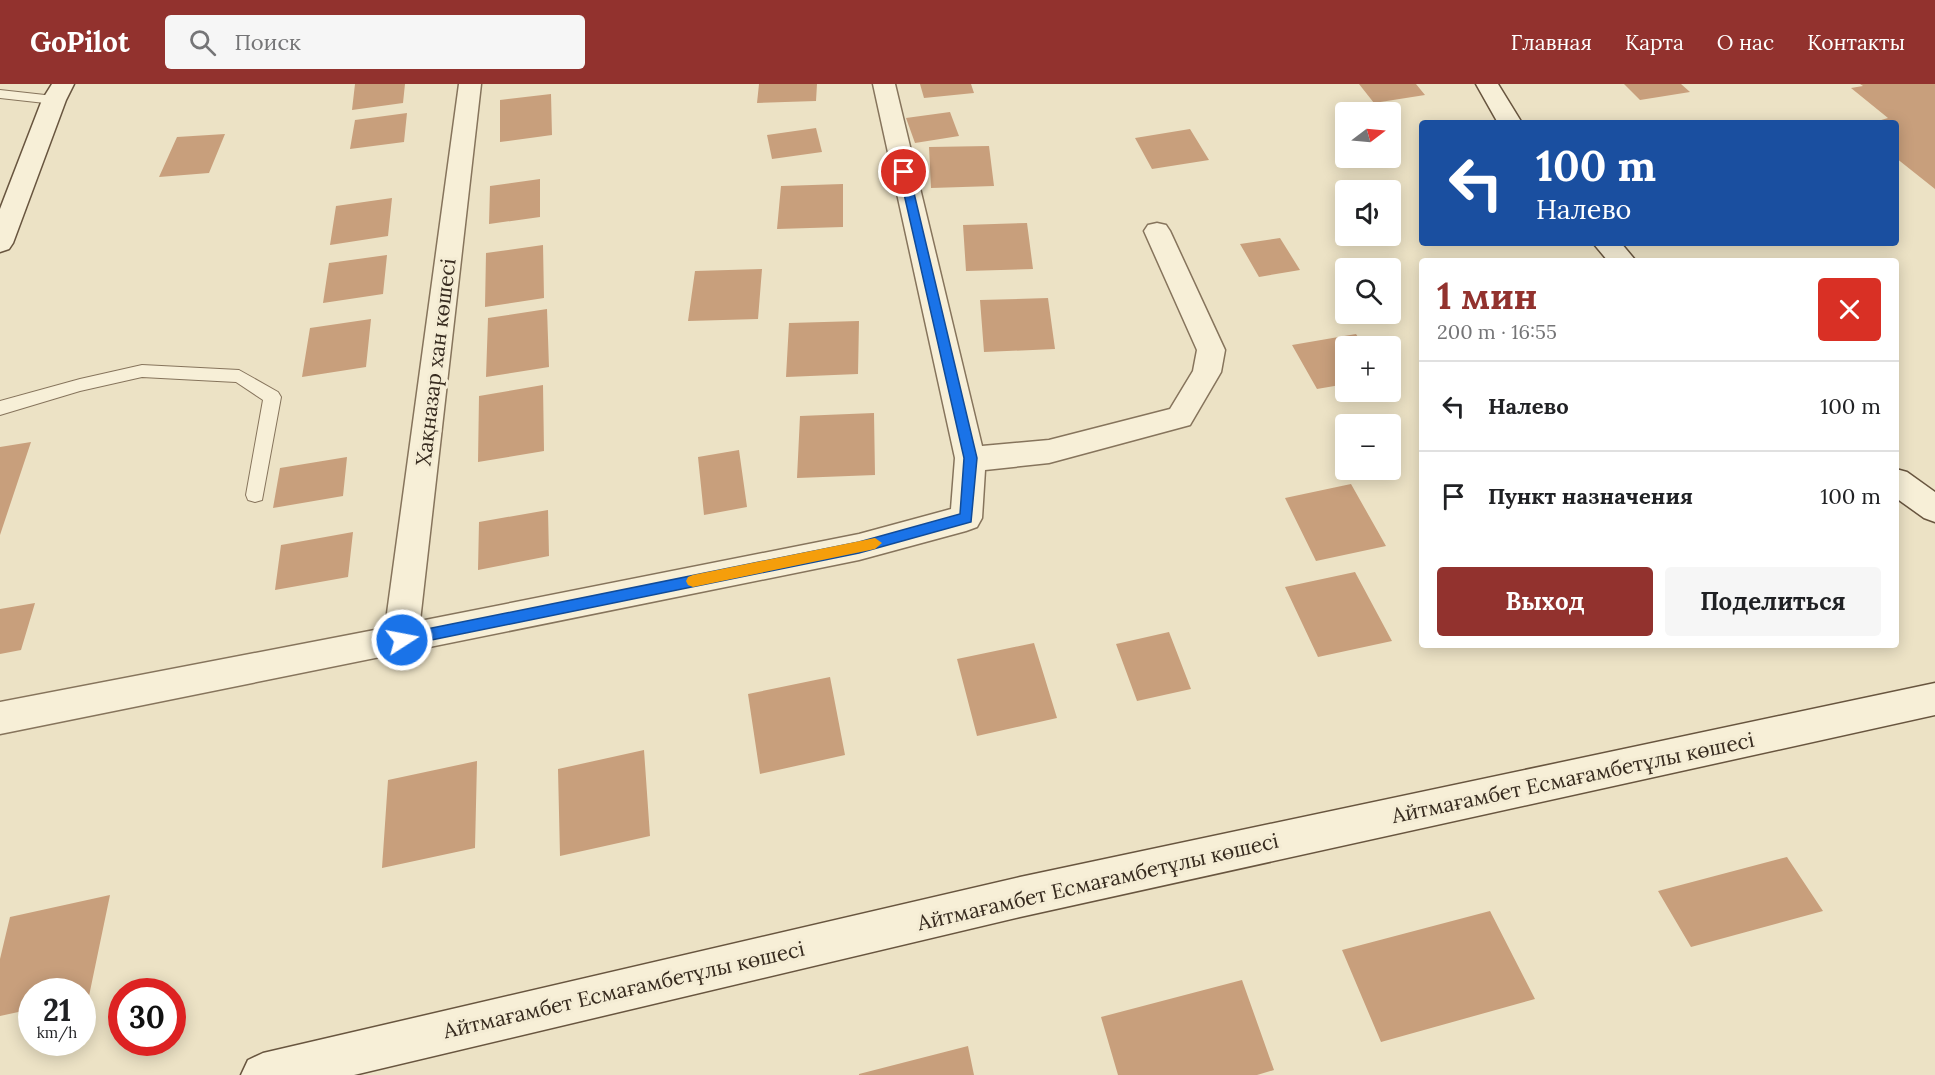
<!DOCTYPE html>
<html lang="ru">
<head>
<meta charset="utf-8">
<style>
	:root { --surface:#fff; --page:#f6f6f6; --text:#202124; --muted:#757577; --line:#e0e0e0; --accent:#92322e }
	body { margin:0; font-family:Lora,serif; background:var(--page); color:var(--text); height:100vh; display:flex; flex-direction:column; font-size:22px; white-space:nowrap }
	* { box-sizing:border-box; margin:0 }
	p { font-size:20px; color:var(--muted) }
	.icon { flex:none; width:33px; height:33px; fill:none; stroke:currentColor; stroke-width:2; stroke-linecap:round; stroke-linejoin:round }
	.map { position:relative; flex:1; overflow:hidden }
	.details { position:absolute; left:1419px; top:174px; width:480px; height:390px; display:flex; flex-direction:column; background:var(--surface); border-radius:6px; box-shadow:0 3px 15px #0003 }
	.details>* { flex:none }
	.guide { position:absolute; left:1419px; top:36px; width:480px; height:126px; border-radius:6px; box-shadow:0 3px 15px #0003; background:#1a4fa0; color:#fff; overflow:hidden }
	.needle { width:39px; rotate:74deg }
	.controls { position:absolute; left:1335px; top:18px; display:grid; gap:12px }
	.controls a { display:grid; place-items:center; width:66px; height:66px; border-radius:6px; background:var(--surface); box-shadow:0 3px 15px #0003; font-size:30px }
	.speed { position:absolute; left:18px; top:894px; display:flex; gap:12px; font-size:30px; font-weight:700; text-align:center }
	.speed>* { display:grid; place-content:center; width:78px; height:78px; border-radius:50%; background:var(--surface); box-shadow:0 3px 15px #0003; line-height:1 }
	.speed small { font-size:15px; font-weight:400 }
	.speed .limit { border:9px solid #d22; background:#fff; color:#111 }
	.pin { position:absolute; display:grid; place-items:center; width:51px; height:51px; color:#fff; margin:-26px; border:3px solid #fff; border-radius:50%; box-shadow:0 2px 6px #0007 }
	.me { position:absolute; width:66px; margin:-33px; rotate:79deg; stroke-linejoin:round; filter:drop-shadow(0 0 4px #0008) }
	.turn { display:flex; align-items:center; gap:21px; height:126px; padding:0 18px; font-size:27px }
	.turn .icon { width:78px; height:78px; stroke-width:2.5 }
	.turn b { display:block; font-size:42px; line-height:51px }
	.round { display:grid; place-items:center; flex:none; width:63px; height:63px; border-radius:6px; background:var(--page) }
	.headline { display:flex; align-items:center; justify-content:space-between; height:102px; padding:0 18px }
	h1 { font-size:36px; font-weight:700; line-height:45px; color:var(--accent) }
	.cta { display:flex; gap:12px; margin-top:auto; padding:12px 18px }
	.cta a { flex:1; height:69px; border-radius:6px; background:var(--accent); color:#fff; font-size:24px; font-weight:700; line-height:69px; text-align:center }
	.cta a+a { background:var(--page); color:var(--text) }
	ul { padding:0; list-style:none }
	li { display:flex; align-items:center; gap:18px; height:90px; padding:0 18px; border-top:2px solid var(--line) }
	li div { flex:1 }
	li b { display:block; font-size:22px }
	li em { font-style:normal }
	header { display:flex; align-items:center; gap:36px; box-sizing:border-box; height:84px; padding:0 30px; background:var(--accent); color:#fff }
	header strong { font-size:28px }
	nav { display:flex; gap:33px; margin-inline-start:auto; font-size:21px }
	.search { width:420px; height:54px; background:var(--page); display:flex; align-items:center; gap:15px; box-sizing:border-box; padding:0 21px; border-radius:6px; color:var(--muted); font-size:22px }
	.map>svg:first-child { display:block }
	.building { fill:#c89f7c }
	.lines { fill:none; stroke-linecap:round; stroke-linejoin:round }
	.lane-casing { stroke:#86745c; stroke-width:2 }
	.street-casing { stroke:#86745c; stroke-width:3 }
	.secondary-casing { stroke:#68553f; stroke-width:3 }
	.lane { fill:#f7efd7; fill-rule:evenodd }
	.street { fill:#f7efd7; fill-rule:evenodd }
	.secondary { fill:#f7efd7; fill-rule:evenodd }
	.route { fill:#1a73e8; stroke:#114b97; stroke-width:1.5 }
	.slow { fill:#f59e0b }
	.labels { text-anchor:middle; stroke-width:6; stroke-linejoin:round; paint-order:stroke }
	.street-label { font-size:21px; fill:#372b1f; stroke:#f4ecd4 }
</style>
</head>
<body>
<header>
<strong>GoPilot</strong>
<div class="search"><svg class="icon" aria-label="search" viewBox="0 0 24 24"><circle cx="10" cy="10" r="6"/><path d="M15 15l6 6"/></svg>Поиск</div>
<nav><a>Главная</a><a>Карта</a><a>О нас</a><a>Контакты</a></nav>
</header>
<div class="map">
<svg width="1935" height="991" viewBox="0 0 1935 991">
	<rect width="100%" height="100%" fill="#ece2c5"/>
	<path class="building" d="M355 0H405L403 19 352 26Z
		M759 0H817L816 17 757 19Z
		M920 0H971L974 9 924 14Z
		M1359 0H1416L1425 11 1374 19Z
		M1624 0H1681L1690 8 1640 16Z
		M1860 0H1935V105L1896 74V39H1871L1888 34 1851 4 1863 2Z
		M551 10 552 51 500 58V16Z
		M950 28 959 52 915 59 906 34Z
		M407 29 404 58 350 65 355 36Z
		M816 44 822 68 772 75 767 51Z
		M1190 45 1209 76 1152 85 1135 54Z
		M225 50 209 89 159 93 177 53Z
		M989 62 994 102 931 104 929 63Z
		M540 95V133L489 140 490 102Z
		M843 100V143L777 145 781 102Z
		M392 114 388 152 330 161 336 122Z
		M1027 139 1033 185 966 187 963 141Z
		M1280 154 1300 186 1259 193 1240 160Z
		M543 161 544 214 485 223 486 169Z
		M387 171 383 210 323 219 329 179Z
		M762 185 758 235 688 237 695 187Z
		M1048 214 1055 265 984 268 980 216Z
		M547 225 549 283 486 293 488 234Z
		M371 235 366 283 302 293 310 244Z
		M859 237 858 290 786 293 789 239Z
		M1356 250 1364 262H1346V300L1317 305 1292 261Z
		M543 301 544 367 478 378 479 312Z
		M874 329 875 391 797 394 800 332Z
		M31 358 0 451V363Z
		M739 366 747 423 704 431 698 373Z
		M347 373 343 412 273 424 280 384Z
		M1351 400 1386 462 1316 477 1285 414Z
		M548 426 549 472 478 486 479 438Z
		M353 448 348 493 275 506 281 461Z
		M1355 488 1392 557 1318 573 1285 503Z
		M35 519 21 566 0 570V525Z
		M1169 548 1191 605 1137 617 1116 560Z
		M1034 559 1057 634 977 652 957 575Z
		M830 593 845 671 760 690 748 610Z
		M644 666 650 752 560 772 558 685Z
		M477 677 475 764 382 784 388 696Z
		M1787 773 1823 827 1691 863 1658 807Z
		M110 811 89 912 82 913V908H32V925L0 932V875L10 833Z
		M1490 827 1535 915 1381 958 1342 866Z
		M1242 896 1274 986 1257 991H1118L1101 933Z
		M968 962 974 991H859V990Z"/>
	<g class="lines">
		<defs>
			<path id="lane" d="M0 6 54 12 61 16 54 20 0 14Z
				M142 281 239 286 278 308 281 313 262 416 255 418 248 416 246 411 263 316 236 298 142 293 80 307 0 331V317L80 295Z"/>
			<path id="street" d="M459 0H481L420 537 859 450 951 425 955 374 873 0H895L982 362 1049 356 1170 325 1193 287 1197 266 1144 147 1148 141 1157 139 1166 141 1170 147 1225 266 1221 288 1190 341 1049 379 985 386 982 434 977 443 966 447 859 476 0 650V618L385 544Z"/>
			<path id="secondary" d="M52 0H74L66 16 13 159 9 165 0 168V125L42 16Z
				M1476 0H1498L1522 39H1498Z
				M1593 159H1621L1636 177H1608Z
				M1896 385 1907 388 1935 408V438L1924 434 1896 414Z
				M1935 599V631L1020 833 354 991H241L248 976 263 969 1020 793Z"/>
		</defs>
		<use href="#lane" class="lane-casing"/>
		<use href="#street" class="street-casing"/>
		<use href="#secondary" class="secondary-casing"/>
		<use href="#lane" class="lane"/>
		<use href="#street" class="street"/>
		<use href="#secondary" class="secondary"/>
	</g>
	<path class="route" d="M904 85 909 88 977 374 971 438 859 469 402 562 397 561 394 556 397 552 402 550 859 458 960 430 964 374 899 88Z"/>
	<path class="slow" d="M875 454 882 459 875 465 693 503 688 501 686 497 688 493 693 491Z"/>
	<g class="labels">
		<g class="street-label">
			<text transform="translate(436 278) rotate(-83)" y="7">Хақназар хан көшесі</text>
			<text transform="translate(1573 694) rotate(-12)" y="7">Айтмағамбет Есмағамбетұлы көшесі</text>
			<text transform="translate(1098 798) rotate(-13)" y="7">Айтмағамбет Есмағамбетұлы көшесі</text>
			<text transform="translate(624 906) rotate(-13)" y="7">Айтмағамбет Есмағамбетұлы көшесі</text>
		</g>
	</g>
</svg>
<div class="controls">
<a><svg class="needle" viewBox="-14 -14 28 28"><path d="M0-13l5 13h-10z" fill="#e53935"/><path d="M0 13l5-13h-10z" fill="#757577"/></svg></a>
<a><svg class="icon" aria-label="sound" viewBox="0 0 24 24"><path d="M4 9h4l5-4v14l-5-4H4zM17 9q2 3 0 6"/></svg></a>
<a><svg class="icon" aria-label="search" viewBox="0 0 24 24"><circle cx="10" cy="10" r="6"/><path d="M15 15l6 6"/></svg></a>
<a>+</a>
<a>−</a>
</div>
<div class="speed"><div>21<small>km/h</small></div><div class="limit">30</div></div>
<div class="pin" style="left:904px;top:88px;background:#d93025"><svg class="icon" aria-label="arrive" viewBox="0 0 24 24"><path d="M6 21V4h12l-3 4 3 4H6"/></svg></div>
<svg class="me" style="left:402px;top:556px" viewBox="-20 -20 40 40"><circle r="17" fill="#1a73e8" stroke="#fff" stroke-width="3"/><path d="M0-11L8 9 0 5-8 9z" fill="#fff"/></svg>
<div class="guide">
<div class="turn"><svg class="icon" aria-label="left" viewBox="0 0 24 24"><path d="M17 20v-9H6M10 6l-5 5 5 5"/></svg><div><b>100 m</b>Налево</div></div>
</div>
<section class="details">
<div class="headline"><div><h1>1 мин</h1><p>200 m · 16:55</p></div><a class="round" style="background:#d93025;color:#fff"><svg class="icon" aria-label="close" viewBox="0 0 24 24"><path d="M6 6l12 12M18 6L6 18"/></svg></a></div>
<ul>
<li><svg class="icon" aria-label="left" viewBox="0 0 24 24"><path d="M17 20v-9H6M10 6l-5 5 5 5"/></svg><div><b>Налево</b></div><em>100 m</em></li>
<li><svg class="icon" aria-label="arrive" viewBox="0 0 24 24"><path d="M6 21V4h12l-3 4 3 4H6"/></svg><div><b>Пункт назначения</b></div><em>100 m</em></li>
</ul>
<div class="cta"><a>Выход</a><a>Поделиться</a></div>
</section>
</div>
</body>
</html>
